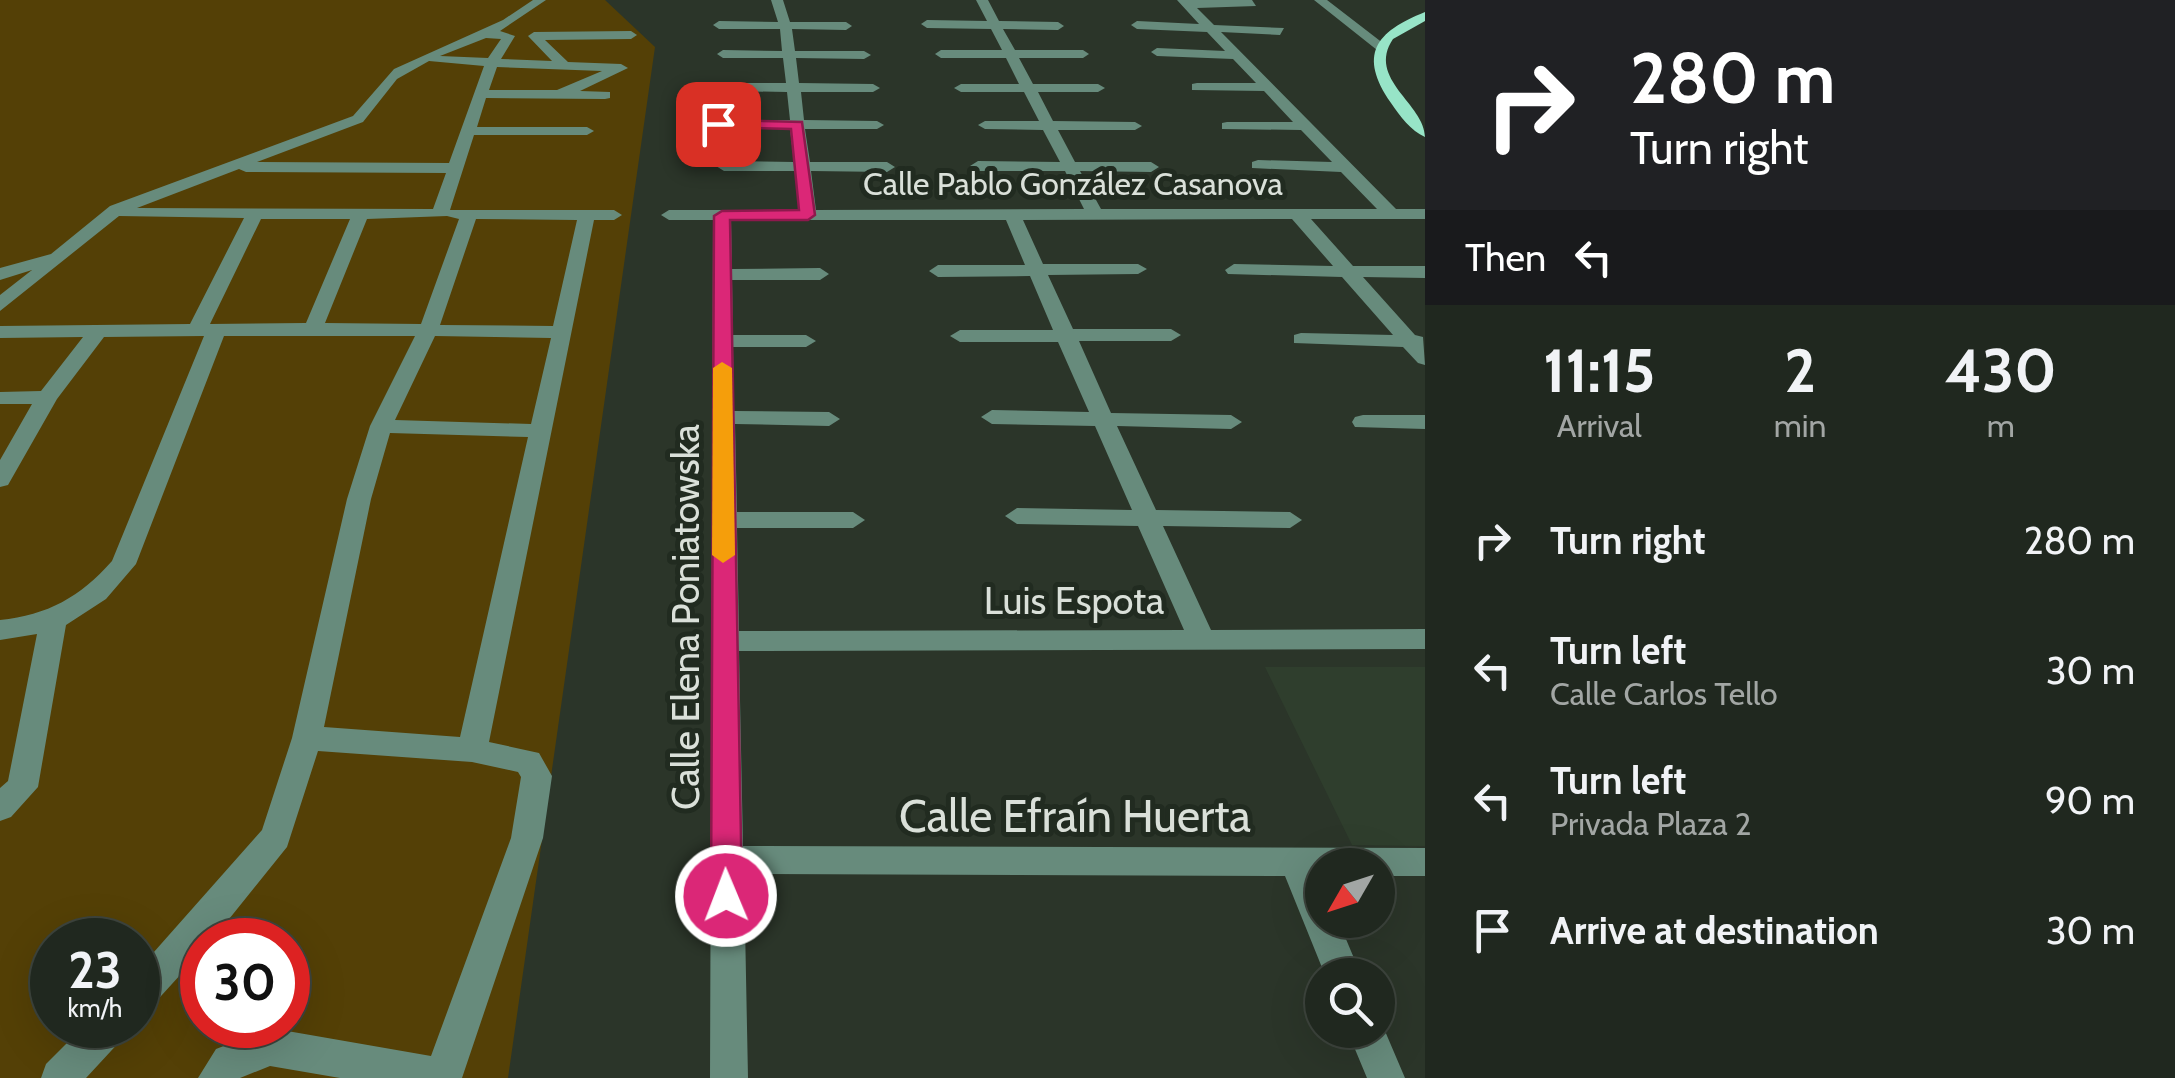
<!DOCTYPE html>
<html lang="en">
<head>
<meta charset="utf-8">
<style>
	:root { --surface:#20281f; --page:#283028; --text:#f1f3f6; --muted:#a2a6a4; --line:#3d443d }
	body { margin:0; font-family:Cabin,sans-serif; background:var(--page); color:var(--text); height:100vh; display:flex; flex-direction:column; font-size:38px; white-space:nowrap }
	* { box-sizing:border-box; margin:0 }
	p { font-size:32px; color:var(--muted) }
	.icon { flex:none; width:55px; height:55px; fill:none; stroke:currentColor; stroke-width:2; stroke-linecap:round; stroke-linejoin:round }
	.map { position:relative; flex:1; overflow:hidden }
	.side { display:flex; flex-direction:column; background:var(--surface); width:750px }
	.side>* { flex:none }
	.hud { background:#202124; color:#fff; overflow:hidden }
	.needle { width:65px; rotate:231deg }
	.tools { position:absolute; left:1305px; top:848px; display:grid; gap:20px }
	.tools a { display:grid; place-items:center; width:90px; height:90px; border-radius:50%; background:var(--surface); box-shadow:0 10px 40px #0002,0 0 0 2px var(--line); font-size:50px }
	.speed { position:absolute; left:30px; top:918px; display:flex; gap:20px; font-size:50px; font-weight:700; text-align:center }
	.speed>* { display:grid; place-content:center; width:130px; height:130px; border-radius:50%; background:var(--surface); box-shadow:0 10px 40px #0002,0 0 0 2px var(--line); line-height:1 }
	.speed small { font-size:25px; font-weight:400 }
	.speed .limit { border:15px solid #d22; background:#fff; color:#111 }
	.pin { position:absolute; display:grid; place-items:center; width:85px; height:85px; color:#fff; margin:-42px; border-radius:20px; box-shadow:0 5px 15px #0006 }
	.me { position:absolute; width:110px; margin:-55px; rotate:359deg; stroke-linejoin:round; filter:drop-shadow(0 0 8px #0008) }
	.turn { display:flex; align-items:center; gap:35px; height:210px; padding:0 40px; font-size:45px }
	.turn .icon { width:130px; height:130px; stroke-width:2.5 }
	.turn b { display:block; font-size:70px; line-height:85px }
	.then { display:flex; align-items:center; height:95px; padding:0 40px; background:#0003; gap:20px; font-size:38px }
	.eta { display:flex; justify-content:space-evenly; align-items:center; height:170px; text-align:center }
	.eta b { font-size:60px; font-weight:700; line-height:70px }
	ul { padding:0; list-style:none }
	li { display:flex; align-items:center; gap:30px; height:130px; padding:0 40px }
	li div { flex:1 }
	li b { display:block; font-size:38px }
	li em { font-style:normal }
	main { display:flex; flex:1; min-height:0 }
	.map>svg:first-child { display:block }
	.built { fill:#2f3e2d }
	.green { fill:#544006; fill-rule:evenodd }
	.lines { fill:none; stroke-linecap:round; stroke-linejoin:round }
	.minor { fill:#678b7c; fill-rule:evenodd }
	.major { fill:#97e4c7; fill-rule:evenodd }
	.route { fill:#db2777; stroke:#8e194d; stroke-width:2.5 }
	.slow { fill:#f59e0b }
	.labels { text-anchor:middle; stroke-width:10; stroke-linejoin:round; paint-order:stroke }
	.far-street-label { font-size:32px; fill:#dae0d9; stroke:#212b20 }
	.street-label { font-size:38px; fill:#dae0d9; stroke:#212b20 }
	.near-street-label { font-size:45px; fill:#dae0d9; stroke:#212b20 }
</style>
</head>
<body>
<main>
<div class="map">
<svg width="1425" height="1078" viewBox="0 0 1425 1078">
	<rect width="100%" height="100%" fill="#2b3529"/>
	<path class="built" d="M1265 667H1425V846L1352 845Z"/>
	<path class="green" d="M0 0H605L655 47 508 1078H0ZM52 940H138V1025H52ZM202 940H288V1025H202Z"/>
	<g class="lines">
		<path class="minor" d="M533 0H546L500 31 515 36 501 59 552 61 528 36 534 32 631 31 637 35 631 39 545 40 568 62 621 64 628 68 580 91 610 92V98L605 99 486 98 477 127H587L594 131 587 135H474L450 210H614L622 215 614 220H594L489 742 539 753 552 776 543 838 462 1078H340L270 1066 240 1078H198L216 1049 270 1028 431 1056 511 838 521 777 518 772 472 762 318 751 287 847 213 939 202 940V951L151 1007 138 1012V970L262 830 292 738 347 499 370 426 415 336H224L136 564 106 599 66 625 38 787 11 817 0 821V788L8 781 37 634 0 640V620C48 615 80 597 112 561L204 336 104 337 57 399 8 485 0 487V460L32 404H0V392L41 391 83 337 0 338V326L190 324 244 218 119 216 0 311V295L32 270 0 280V268L51 254 110 206 353 116 394 69 503 20ZM486 38 501 39 488 58 440 56ZM429 61 484 66 449 163 257 162 363 122 397 79ZM497 67 602 71 557 90H489ZM239 169 246 172 446 173 433 209 137 208ZM447 216 459 219 421 324 325 323 367 219ZM261 219H350L306 323 210 324ZM476 219 577 220 553 326 440 325ZM435 336 551 338 531 424 395 420ZM390 433 528 437 460 737 324 727 371 499Z
			M771 0H783L790 22H846L852 26 846 30 792 29 795 51H864L871 55 864 59 796 58 799 83 873 84 880 88 873 92H801L804 120 877 121 884 125 877 129H805L810 162H887L895 167 887 172 811 171 816 210 1084 209 1065 171H978L970 166 978 161 1060 162 1043 130 985 129 978 125 985 121H1039L1024 92H961L954 88 961 84H1019L1006 58H941L935 54 941 50H1002L991 29 927 28 921 24 927 20 987 21 976 0H988L999 21 1058 22 1064 26 1058 30 1003 29 1015 50H1083L1089 54 1083 58H1019L1033 84H1098L1105 88 1098 92H1038L1053 121 1135 122 1142 126 1135 130H1058L1075 162H1151L1159 167 1151 172 1080 171 1101 209H1377L1341 172 1252 168V162L1258 160 1332 162 1301 130 1222 129V123L1227 122H1293L1264 91 1192 90V84L1197 83H1256L1233 59 1157 56 1151 52 1157 48 1225 51 1207 32 1137 29 1131 25 1137 21 1199 24 1177 0H1252L1256 6 1197 8 1214 25 1284 28 1280 35 1221 32 1396 209H1425V219H1311L1353 266H1425V278L1363 277 1415 335 1423 337 1425 365 1418 363 1403 347 1294 343V335L1301 333 1393 335 1342 277 1228 274 1225 270 1234 264 1333 266 1292 219 1023 220 1043 264H1138L1147 269 1138 274 1048 275 1073 329H1171L1181 335 1171 341H1079L1111 413 1231 415 1242 422 1231 429 1117 426 1156 510 1290 512 1302 520 1290 528 1163 526 1211 630 1425 629V649L739 651 743 846 1425 848V876H1378V865H1322V876H1319L1322 920H1338L1361 975H1325L1285 876 744 874 748 1078H710L713 220H669L661 215 669 210H799L795 171H724L716 166 724 161 794 162 790 129 719 128 712 124 719 120H790L787 92 721 91 714 87 721 83H786L783 58H723L717 54 723 50 782 51 780 29H719L713 25 719 21 778 22ZM731 220H1006L1025 265H938L929 271 938 277 1030 276 1053 330H960L950 336 960 342H1058L1089 412 992 410 981 417 992 424 1095 426 1132 510 1017 508 1005 516 1017 524 1138 526 1184 630 739 631 737 528H853L865 520 853 512H737L735 424 829 426 840 419 829 412 734 411 733 347H806L816 341 806 335H733L732 280H820L829 274 820 268 732 269Z
			M1314 0H1327L1388 47 1377 50Z
			M1363 415H1425V429L1355 427 1352 422 1355 417Z
			M1378 1017H1379L1405 1078H1367L1347 1030H1378Z
			M85 1025H129L123 1038 86 1078H41L46 1064Z"/>
		<path class="major" d="M1425 12V21L1393 39C1366 79 1425 104 1425 137 1411 131 1400 116 1391 103 1358 55 1375 32 1425 12Z"/>
	</g>
	<path class="route" d="M718 120 802 122 815 215 808 220H730L742 896 737 906 726 910 715 906 711 896 714 216 722 211 799 210 791 129 714 127V121Z"/>
	<path class="slow" d="M722 362 732 368 735 555 723 563 712 555 713 368Z"/>
	<g class="labels">
		<g class="far-street-label">
			<text x="1073" y="195">Calle Pablo González Casanova</text>
		</g>
		<g class="street-label">
			<text x="1074" y="614">Luis Espota</text>
			<text transform="translate(686 617) rotate(-90)" y="13">Calle Elena Poniatowska</text>
		</g>
		<g class="near-street-label">
			<text x="1075" y="832">Calle Efraín Huerta</text>
		</g>
	</g>
</svg>
<div class="tools">
<a><svg class="needle" viewBox="-14 -14 28 28"><path d="M0-13l5 13h-10z" fill="#e53935"/><path d="M0 13l5-13h-10z" fill="#a2a6a4"/></svg></a>
<a><svg class="icon" aria-label="search" viewBox="0 0 24 24"><circle cx="10" cy="10" r="6"/><path d="M15 15l6 6"/></svg></a>
</div>
<div class="speed"><div>23<small>km/h</small></div><div class="limit">30</div></div>
<div class="pin" style="left:718px;top:124px;background:#d93025"><svg class="icon" aria-label="arrive" viewBox="0 0 24 24"><path d="M6 21V4h12l-3 4 3 4H6"/></svg></div>
<svg class="me" style="left:726px;top:896px" viewBox="-20 -20 40 40"><circle r="17" fill="#db2777" stroke="#fff" stroke-width="3"/><path d="M0-11L8 9 0 5-8 9z" fill="#fff"/></svg>
</div>
<section class="side">
<div class="hud">
<div class="turn"><svg class="icon" aria-label="right" viewBox="0 0 24 24"><path d="M7 20v-9h11M14 6l5 5-5 5"/></svg><div><b>280 m</b>Turn right</div></div>
<div class="then">Then<svg class="icon" aria-label="left" viewBox="0 0 24 24"><path d="M17 20v-9H6M10 6l-5 5 5 5"/></svg></div>
</div>
<div class="eta">
<div><b>11:15</b><p>Arrival</p></div>
<div><b>2</b><p>min</p></div>
<div><b>430</b><p>m</p></div>
</div>
<ul>
<li><svg class="icon" aria-label="right" viewBox="0 0 24 24"><path d="M7 20v-9h11M14 6l5 5-5 5"/></svg><div><b>Turn right</b></div><em>280 m</em></li>
<li><svg class="icon" aria-label="left" viewBox="0 0 24 24"><path d="M17 20v-9H6M10 6l-5 5 5 5"/></svg><div><b>Turn left</b><p>Calle Carlos Tello</p></div><em>30 m</em></li>
<li><svg class="icon" aria-label="left" viewBox="0 0 24 24"><path d="M17 20v-9H6M10 6l-5 5 5 5"/></svg><div><b>Turn left</b><p>Privada Plaza 2</p></div><em>90 m</em></li>
<li><svg class="icon" aria-label="arrive" viewBox="0 0 24 24"><path d="M6 21V4h12l-3 4 3 4H6"/></svg><div><b>Arrive at destination</b></div><em>30 m</em></li>
</ul>
</section>
</main>
</body>
</html>
